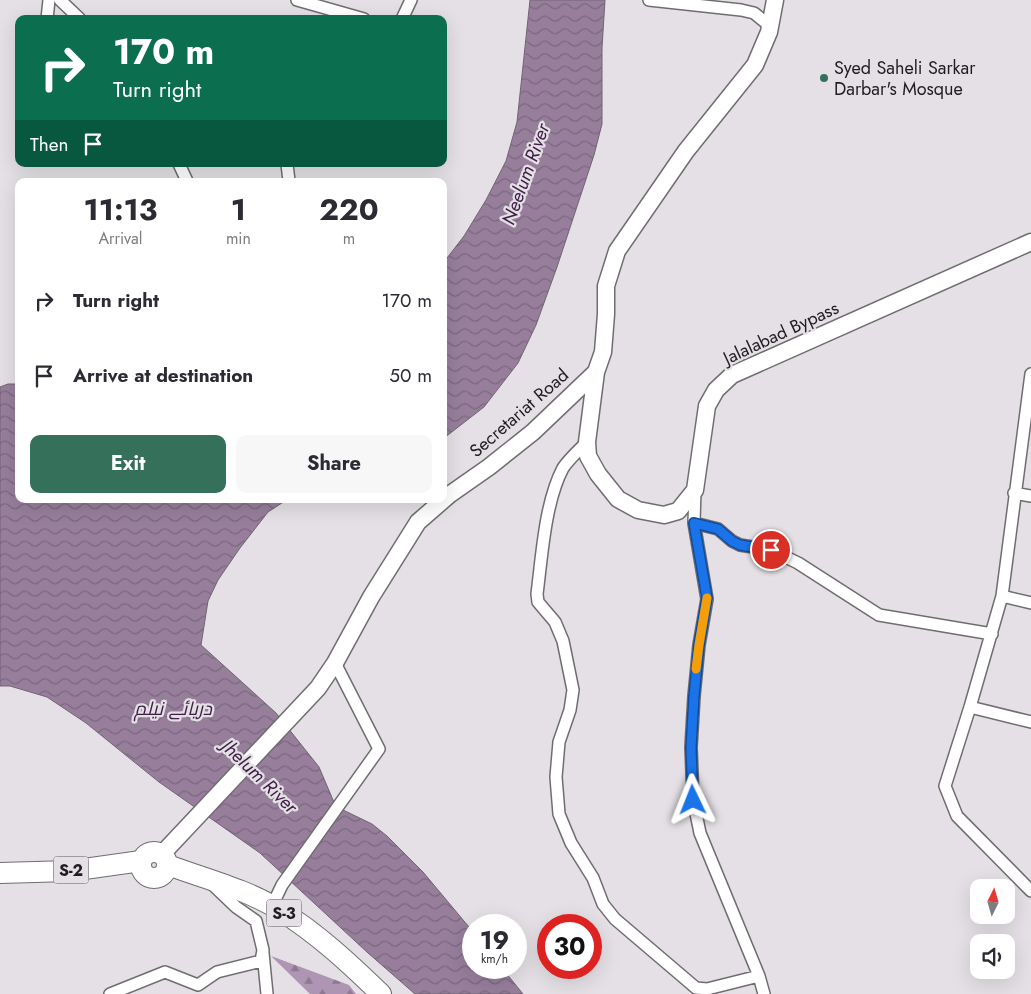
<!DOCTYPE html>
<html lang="en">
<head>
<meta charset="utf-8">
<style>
	:root { --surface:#fff; --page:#f7f7f7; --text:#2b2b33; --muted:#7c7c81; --accent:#34705a }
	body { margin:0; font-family:Jost,Cairo,sans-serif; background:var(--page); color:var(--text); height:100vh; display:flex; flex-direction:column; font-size:19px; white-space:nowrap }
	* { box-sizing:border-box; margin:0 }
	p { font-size:16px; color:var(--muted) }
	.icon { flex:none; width:28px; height:28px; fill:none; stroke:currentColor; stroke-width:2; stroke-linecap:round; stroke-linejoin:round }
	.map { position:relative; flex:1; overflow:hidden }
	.drawer { position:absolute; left:15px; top:178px; width:432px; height:325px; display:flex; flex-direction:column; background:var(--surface); border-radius:10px; box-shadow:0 5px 20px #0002 }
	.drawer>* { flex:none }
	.banner { position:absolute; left:15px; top:15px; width:432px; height:152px; border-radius:10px; box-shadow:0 5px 20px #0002; background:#0b6e4f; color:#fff; overflow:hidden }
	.needle { width:32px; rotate:5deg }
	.buttons { position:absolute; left:970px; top:879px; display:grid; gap:10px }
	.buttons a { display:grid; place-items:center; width:45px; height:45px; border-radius:10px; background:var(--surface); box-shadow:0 5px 20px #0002; font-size:25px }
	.speed { position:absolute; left:462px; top:914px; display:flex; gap:10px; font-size:25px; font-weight:700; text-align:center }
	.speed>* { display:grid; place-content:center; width:65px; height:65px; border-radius:50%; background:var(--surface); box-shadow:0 5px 20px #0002; line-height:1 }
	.speed small { font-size:12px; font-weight:400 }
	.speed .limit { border:8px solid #d22; background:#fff; color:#111 }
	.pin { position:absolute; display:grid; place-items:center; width:42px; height:42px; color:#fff; margin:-21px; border:2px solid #fff; border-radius:50%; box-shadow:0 1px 5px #0007 }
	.me { position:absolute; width:55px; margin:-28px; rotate:358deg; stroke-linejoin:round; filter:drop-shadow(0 0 4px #0008) }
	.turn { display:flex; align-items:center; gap:18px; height:105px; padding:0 15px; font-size:22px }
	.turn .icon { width:65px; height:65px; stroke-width:2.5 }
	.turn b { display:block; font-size:35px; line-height:42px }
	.then { display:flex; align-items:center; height:48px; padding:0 15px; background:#0003; gap:10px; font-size:19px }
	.eta { display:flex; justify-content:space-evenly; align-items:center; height:85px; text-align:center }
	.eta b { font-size:30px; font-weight:700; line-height:35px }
	.button { display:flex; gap:10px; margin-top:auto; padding:10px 15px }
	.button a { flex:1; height:58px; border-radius:10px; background:var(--accent); color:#fff; font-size:20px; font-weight:700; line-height:58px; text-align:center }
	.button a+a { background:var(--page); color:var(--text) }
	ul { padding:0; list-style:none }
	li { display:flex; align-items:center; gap:15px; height:75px; padding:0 15px }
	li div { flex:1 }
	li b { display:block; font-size:19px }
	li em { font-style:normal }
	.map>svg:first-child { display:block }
	.forest { fill:url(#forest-firs) }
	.water { fill:url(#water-waves); stroke:#736276 }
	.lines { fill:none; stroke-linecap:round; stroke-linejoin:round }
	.street-casing { stroke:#706d71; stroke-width:14 }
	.secondary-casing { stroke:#706d71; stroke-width:19 }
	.highway-casing { stroke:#706d71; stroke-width:22 }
	.street { stroke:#fff; stroke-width:11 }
	.secondary { stroke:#fff; stroke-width:16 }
	.highway { stroke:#fff; stroke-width:20 }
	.route-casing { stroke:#114b97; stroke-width:12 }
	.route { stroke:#1a73e8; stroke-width:9 }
	.slow { stroke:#f59e0b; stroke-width:9 }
	.poi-dot { fill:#34705a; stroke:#e4e0e5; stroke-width:2 }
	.labels { text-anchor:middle; stroke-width:4.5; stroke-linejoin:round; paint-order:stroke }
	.shield { fill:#e4e0e5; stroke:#5a585a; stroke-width:1 }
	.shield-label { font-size:16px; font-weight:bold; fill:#1f1d1f }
	.poi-label { font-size:18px; fill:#1f1d1f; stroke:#e4e0e5; text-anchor:start }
	.street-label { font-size:18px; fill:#1f1d1f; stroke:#e4e0e5 }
	.water-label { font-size:19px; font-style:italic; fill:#3f1e46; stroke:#e4e0e5 }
</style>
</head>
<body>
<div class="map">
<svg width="1031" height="994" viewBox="0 0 1031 994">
	<defs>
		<pattern id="forest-firs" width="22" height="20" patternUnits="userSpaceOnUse" patternTransform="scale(1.25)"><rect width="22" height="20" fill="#ae95b3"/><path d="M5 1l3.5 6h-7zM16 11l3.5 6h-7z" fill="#8d7991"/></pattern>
		<pattern id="water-waves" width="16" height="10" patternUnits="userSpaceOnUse" patternTransform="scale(1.25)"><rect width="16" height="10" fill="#977f9c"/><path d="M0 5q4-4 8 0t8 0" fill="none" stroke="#7b677f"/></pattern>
	</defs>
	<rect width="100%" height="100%" fill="#e4e0e5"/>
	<path class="forest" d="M271 956 349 985 356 994H310Z"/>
	<path class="water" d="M530 0H605L602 48V124L594 155 557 267 536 325 518 363 484 407 444 438V262L464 236 486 200 506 161 517 122Z
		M8 384H19V499H288L268 512 240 548 218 580 208 601 201 645 276 713 319 767 333 800 341 809 372 824 387 836 423 872 474 933V968H502L523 994H415L368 953 260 853 159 782 86 723 47 697 10 686H0V387Z"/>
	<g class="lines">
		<defs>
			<path id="street" d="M60 0 80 19
				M297 0 364 19
				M649 0 741 10 754 13 770 26
				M47 19 49 0
				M402 19 411 0
				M179 164 187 181
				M287 164 289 181
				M1031 374 1002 596 970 707 945 786 957 816 1031 891
				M587 442C579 450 569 459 563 468 545 502 542 555 537 594L538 602 555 622 563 641 573 690 570 710 559 742 556 777 559 814 571 843 593 878 603 904 615 919 696 988 707 989 759 976
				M695 490 694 523 707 599 699 645 694 696 691 747 693 799 700 833 759 976 764 994
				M1014 493 1031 496
				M694 523 718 529 732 541 740 545 771 550 798 563 879 615 992 634
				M1002 596 1031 603
				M970 707 1031 722
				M272 906 282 885 379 749 335 663
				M263 953 267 994
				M110 994 165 972 198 985 217 972 261 961 263 950 256 921 236 907 214 886"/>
			<path id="secondary" d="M596 372 587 442 588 456 598 474 618 499 638 510 664 515 678 511 695 490 707 406 716 390 732 375 1031 242
				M162 854 318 688 335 663 371 597 418 522 449 495 489 467 533 432 596 372 603 352 606 314V286L617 251 686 151 755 65 769 32 775 0"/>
			<path id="highway" d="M141 865a13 13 0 1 1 26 0a13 13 0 1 1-26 0Z
				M168 865C205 879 247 889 281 911 318 934 350 964 381 994
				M0 873 70 871 141 861"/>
		</defs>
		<use href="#street" class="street-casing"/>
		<use href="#secondary" class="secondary-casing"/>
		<use href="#highway" class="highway-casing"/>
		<use href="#street" class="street"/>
		<use href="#secondary" class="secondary"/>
		<use href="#highway" class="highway"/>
	</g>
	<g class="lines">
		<defs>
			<path id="route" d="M693 800 691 748 694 696 699 645 707 598 694 523 718 529 732 541 740 545 771 550"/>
		</defs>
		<use href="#route" class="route-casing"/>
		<use href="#route" class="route"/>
		<path class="slow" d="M696 669 699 645 707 598"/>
	</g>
	<circle class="poi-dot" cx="824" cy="78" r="5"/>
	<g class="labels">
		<g class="shield">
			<rect x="53.5" y="856.5" width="35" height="27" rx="4"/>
			<rect x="266.5" y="899.5" width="35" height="27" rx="4"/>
		</g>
		<g class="shield-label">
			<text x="71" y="876">S-2</text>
			<text x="284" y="919">S-3</text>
		</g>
		<g class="poi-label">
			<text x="834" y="74">Syed Saheli Sarkar<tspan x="834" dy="21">Darbar's Mosque</tspan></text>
		</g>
		<g class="street-label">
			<text transform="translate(781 333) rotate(-25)" y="6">Jalalabad Bypass</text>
			<text transform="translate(519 413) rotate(-41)" y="6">Secretariat Road</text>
		</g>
		<g class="water-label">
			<text transform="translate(525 174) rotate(-70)" y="7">Neelum River</text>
			<text x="173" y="715">دریائے نیلم</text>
			<text transform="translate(260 776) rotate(44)" y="7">Jhelum River</text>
		</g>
	</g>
</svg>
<div class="buttons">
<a><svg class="needle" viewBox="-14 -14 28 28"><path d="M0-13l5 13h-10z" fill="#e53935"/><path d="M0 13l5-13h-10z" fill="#7c7c81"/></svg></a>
<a><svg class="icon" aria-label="sound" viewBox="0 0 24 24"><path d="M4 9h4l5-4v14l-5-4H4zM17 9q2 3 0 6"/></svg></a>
</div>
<div class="speed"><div>19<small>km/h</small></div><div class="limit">30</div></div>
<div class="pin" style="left:771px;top:550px;background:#d93025"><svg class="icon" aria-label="arrive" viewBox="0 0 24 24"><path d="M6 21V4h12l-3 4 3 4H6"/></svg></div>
<svg class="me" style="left:693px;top:800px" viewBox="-20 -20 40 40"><path d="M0-17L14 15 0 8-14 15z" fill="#1a73e8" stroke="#fff" stroke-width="4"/></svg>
<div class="banner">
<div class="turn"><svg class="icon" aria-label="right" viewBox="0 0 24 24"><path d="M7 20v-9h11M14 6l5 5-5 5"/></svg><div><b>170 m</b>Turn right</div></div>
<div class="then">Then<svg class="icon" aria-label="arrive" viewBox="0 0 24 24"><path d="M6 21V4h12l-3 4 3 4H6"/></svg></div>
</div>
<section class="drawer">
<div class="eta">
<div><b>11:13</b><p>Arrival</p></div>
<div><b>1</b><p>min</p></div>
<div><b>220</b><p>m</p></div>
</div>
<ul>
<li><svg class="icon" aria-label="right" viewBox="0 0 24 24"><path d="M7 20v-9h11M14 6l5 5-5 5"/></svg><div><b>Turn right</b></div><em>170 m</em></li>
<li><svg class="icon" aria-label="arrive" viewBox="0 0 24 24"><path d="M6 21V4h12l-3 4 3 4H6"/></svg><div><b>Arrive at destination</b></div><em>50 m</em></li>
</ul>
<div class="button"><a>Exit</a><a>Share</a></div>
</section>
</div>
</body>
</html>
